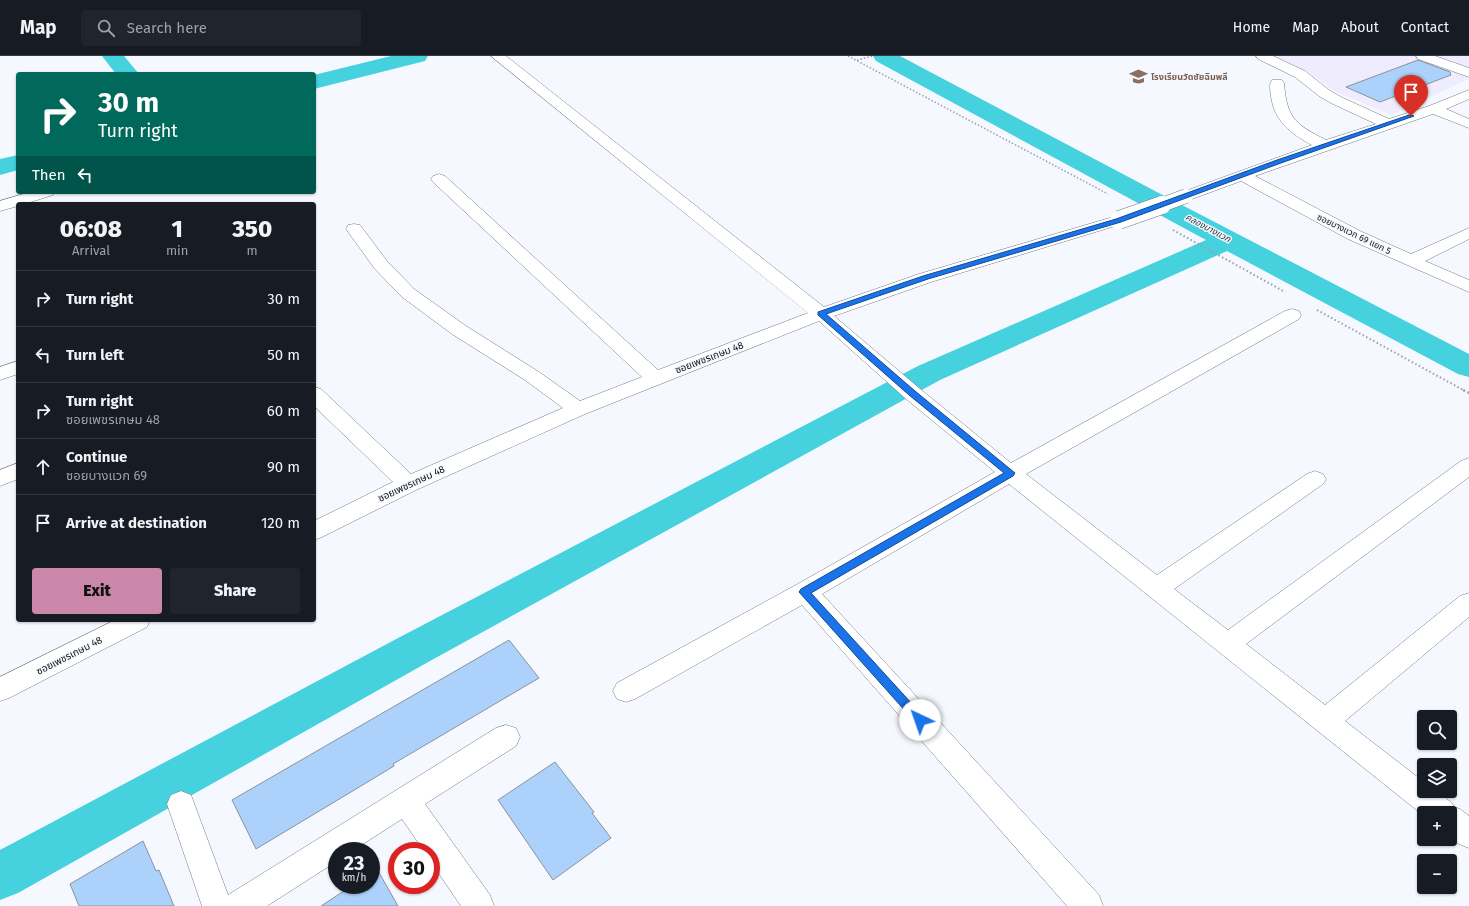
<!DOCTYPE html>
<html lang="en">
<head>
<meta charset="utf-8">
<style>
	:root { --surface:#171b24; --page:#20242c; --text:#f1f3f6; --muted:#9ea1a6; --line:#363941; --accent:#cb87aa }
	body { margin:0; font-family:"Fira Sans","Noto Sans Thai",sans-serif; background:var(--page); color:var(--text); height:100vh; display:flex; flex-direction:column; font-size:15px; white-space:nowrap }
	* { box-sizing:border-box; margin:0 }
	p { font-size:13px; color:var(--muted) }
	.icon { flex:none; width:22px; height:22px; fill:none; stroke:currentColor; stroke-width:2; stroke-linecap:round; stroke-linejoin:round }
	.map { position:relative; flex:1; overflow:hidden }
	.drawer { position:absolute; left:16px; top:146px; width:300px; height:420px; display:flex; flex-direction:column; background:var(--surface); border-radius:4px; box-shadow:0 1px 3px #0004 }
	.drawer>* { flex:none }
	.hud { position:absolute; left:16px; top:16px; width:300px; height:122px; border-radius:4px; box-shadow:0 1px 3px #0004; background:#00695c; color:#fff; overflow:hidden }
	.buttons { position:absolute; left:1417px; top:654px; display:grid; gap:8px }
	.buttons a { display:grid; place-items:center; width:40px; height:40px; border-radius:4px; background:var(--surface); box-shadow:0 1px 3px #0004; font-size:20px }
	.speed { position:absolute; left:328px; top:786px; display:flex; gap:8px; font-size:20px; font-weight:700; text-align:center }
	.speed>* { display:grid; place-content:center; width:52px; height:52px; border-radius:50%; background:var(--surface); box-shadow:0 1px 3px #0004; line-height:1 }
	.speed small { font-size:10px; font-weight:400 }
	.speed .limit { border:6px solid #d22; background:#fff; color:#111 }
	.pin { position:absolute; display:grid; place-items:center; width:34px; height:34px; color:#fff; margin:-41px -17px; border-radius:50% 50% 50% 0; rotate:-45deg; box-shadow:0 0 4px #0007 }
	.pin .icon { rotate:45deg }
	.me { position:absolute; width:44px; margin:-22px; rotate:318deg; stroke-linejoin:round; filter:drop-shadow(0 0 3px #0008) }
	.turn { display:flex; align-items:center; gap:14px; height:84px; padding:0 16px; font-size:18px }
	.turn .icon { width:52px; height:52px; stroke-width:2.5 }
	.turn b { display:block; font-size:28px; line-height:34px }
	.then { display:flex; align-items:center; height:38px; padding:0 16px; background:#0003; gap:8px; font-size:15px }
	.eta { display:flex; justify-content:space-evenly; align-items:center; height:68px; text-align:center }
	.eta b { font-size:24px; font-weight:800; line-height:28px }
	.cta { display:flex; gap:8px; margin-top:auto; padding:8px 16px }
	.cta a { flex:1; height:46px; border-radius:4px; background:var(--accent); color:#111; font-size:16px; font-weight:800; line-height:46px; text-align:center }
	.cta a+a { background:var(--page); color:var(--text) }
	ul { padding:0; list-style:none }
	li { display:flex; align-items:center; gap:12px; height:56px; padding:0 16px; border-top:1px solid var(--line) }
	li div { flex:1 }
	li b { display:block; font-size:15px }
	li em { font-style:normal }
	header { display:flex; align-items:center; gap:24px; box-sizing:border-box; height:56px; padding:0 20px; background:var(--surface); border-bottom:1px solid var(--line) }
	header strong { font-size:19px }
	nav { display:flex; gap:22px; margin-inline-start:auto; font-size:14px }
	.search { width:280px; height:36px; background:var(--page); display:flex; align-items:center; gap:10px; box-sizing:border-box; padding:0 14px; border-radius:4px; color:var(--muted); font-size:15px }
	.map>svg:first-child { display:block }
	.education { fill:#efecfe }
	.lines { fill:none; stroke-linecap:round; stroke-linejoin:round }
	.canal { fill:#45d1de; fill-rule:evenodd }
	.building { fill:#acd1fb; stroke:#8b9299 }
	.minor-casing { stroke:#747a82; stroke-width:1 }
	.path-far2 { stroke:#9c9fa4; stroke-width:1.5; stroke-dasharray:1.5 2; stroke-linecap:butt }
	.path-far1 { stroke:#9c9fa4; stroke-width:2; stroke-dasharray:1.5 2.5; stroke-linecap:butt }
	.path { stroke:#9c9fa4; stroke-width:2.5; stroke-dasharray:2 3; stroke-linecap:butt }
	.minor { fill:#fff; fill-rule:evenodd }
	.minor-bridge-far1-casing { stroke:#747a82; stroke-width:15; stroke-linecap:butt }
	.minor-bridge-casing { stroke:#747a82; stroke-width:19; stroke-linecap:butt }
	.minor-bridge-far1 { stroke:#fff; stroke-width:14 }
	.minor-bridge { stroke:#fff; stroke-width:18 }
	.route { fill:#1a73e8; stroke:#114b97 }
	.labels { text-anchor:middle; stroke-width:3; stroke-linejoin:round; paint-order:stroke }
	.far-education-label { font-size:9px; font-weight:bold; fill:#785e54; stroke:#f5f9ff; text-anchor:start }
	.far-water-label { font-size:9px; font-style:italic; fill:#21383b; stroke:#f5f9ff }
	.far-street-label { font-size:9px; fill:#111316; stroke:#f5f9ff }
	.street-label { font-size:10px; fill:#111316; stroke:#f5f9ff }
</style>
</head>
<body>
<header>
<strong>Map</strong>
<div class="search"><svg class="icon" aria-label="search" viewBox="0 0 24 24"><circle cx="10" cy="10" r="6"/><path d="M15 15l6 6"/></svg>Search here</div>
<nav><a>Home</a><a>Map</a><a>About</a><a>Contact</a></nav>
</header>
<div class="map">
<svg width="1469" height="850" viewBox="0 0 1469 850">
	<rect width="100%" height="100%" fill="#f5f9ff"/>
	<path class="education" d="M1270 0H1469V23L1391 59 1336 36 1310 17Z"/>
	<g class="lines">
		<path class="canal" d="M102 0H124L139 18H116Z
			M391 0H428L425 5 314 33V19Z
			M873 0H900L1155 135 1469 298V321L1458 318 1227 195 940 324 430 605 18 837 0 844V794L400 581 918 310 1206 184 876 5Z
			M18 99V114L0 119V103Z"/>
	</g>
	<path class="building" d="M1418 4 1450 16 1451 19 1380 46 1346 31Z
		M509 584 539 622 393 708 394 710 361 730 256 793 232 744Z
		M555 706 594 756 592 757 611 782 553 824 498 744Z
		M143 785 156 815 159 814 174 850H79L70 828Z
		M377 813 398 850H321L353 829H371V817Z"/>
	<g class="lines">
		<defs>
			<path id="minor" d="M491 0H506L824 251 919 218 1113 161 1119 159 1125 161 1127 164 1125 167 931 226 834 260 919 332 1011 407 1285 255 1292 253 1299 255 1301 259 1299 263 1026 418 1157 519 1307 418 1315 415 1323 418 1326 423 1323 428 1174 533 1228 574 1461 405 1469 402V421L1246 588 1325 649 1460 540 1469 537V561L1345 665 1424 726V735H1436L1452 747 1454 751 1460 753 1469 760V792L1459 788 1450 781V757H1424V760L1009 428 822 538 1099 839 1103 850H1067L802 549 635 643 626 646 617 643 613 635 617 627 796 529 995 416 905 342 819 265 585 358 416 434 322 481 314 484V465L393 426 314 350V331L321 333 411 418 563 352 525 324 452 278 402 241 375 213 346 173 348 169 354 168 360 169 387 205 414 233 466 270 539 316 580 345 642 321 433 126 431 123 433 120 439 118 445 120 658 314 808 257Z
				M1256 0H1273L1305 15 1329 34 1341 41 1389 63 1429 50 1469 34V43L1446 53 1469 63V72L1433 58 1255 120 1360 175 1411 198 1469 172V183L1425 205 1469 224V236L1348 183 1241 125 1192 143 1186 145 1180 143 1178 140 1180 137 1312 89C1291 78 1274 65 1271 40 1270 34 1269 28 1272 24H1282L1284 27C1287 63 1295 68 1326 84L1376 68 1331 47 1319 40 1295 21 1258 3Z
				M1416 0H1435L1469 12V21L1418 3Z
				M30 136H55L53 139 24 148H18V150L0 155V145Z
				M18 305V318L0 324V311Z
				M18 407V423L0 430V414Z
				M115 564H150L147 571 9 642 0 645V621Z
				M506 669 516 672 520 681 516 690 425 748 490 839 494 850H461L431 806V795H424L402 763 352 795H337V805L267 850H202L167 748 171 739 181 735 191 739 228 839 496 672Z"/>
		</defs>
		<use href="#minor" class="minor-casing"/>
		<path class="path-far2" d="M848 0 1108 138
			M857 4 873 0"/>
		<path class="path-far1" d="M1173 174 1285 236
			M1317 254 1465 335"/>
		<path class="path" d="M1463 334 1469 337"/>
		<use href="#minor" class="minor"/>
		<defs>
			<path id="minor-bridge-far1" d="M1159 150 1186 140"/>
			<path id="minor-bridge" d="M1119 164 1162 149"/>
		</defs>
		<use href="#minor-bridge-far1" class="minor-bridge-far1-casing"/>
		<use href="#minor-bridge" class="minor-bridge-casing"/>
		<use href="#minor-bridge-far1" class="minor-bridge-far1"/>
		<use href="#minor-bridge" class="minor-bridge"/>
	</g>
	<path class="route" d="M1409 59 1414 60 1281 107 1121 166 928 223 826 258 915 335 1015 417 1013 420 811 537 924 661 925 664 924 667 920 669 916 667 799 536 801 533 1004 417 909 339 818 259V256L923 220 1116 163 1277 104Z"/>
	<defs>
		<symbol id="school-bare" viewBox="-9 -9 18 18"><path d="M0-5L7-2L0 1L-7-2ZM-4 1L0 2.5L4 1V4Q0 6-4 4Z" fill="#8d6e63" stroke="#f5f9ff" stroke-width="2.5" paint-order="stroke"/></symbol>
	</defs>
	<g fill-rule="evenodd">
		<use href="#school-bare" x="1126" y="8" width="25" height="25"/>
	</g>
	<g class="labels">
		<g class="far-education-label">
			<text x="1151" y="24">โรงเรียนวัดชัยฉิมพลี</text>
		</g>
		<g class="far-water-label">
			<text transform="translate(1208 172) rotate(28)" y="3">คลองบางแวก</text>
		</g>
		<g class="far-street-label">
			<text transform="translate(1354 178) rotate(26)" y="3">ซอยบางแวก 69 แยก 5</text>
		</g>
		<g class="street-label">
			<text transform="translate(709 301) rotate(-21)" y="4">ซอยเพชรเกษม 48</text>
			<text transform="translate(411 427) rotate(-25)" y="4">ซอยเพชรเกษม 48</text>
			<text transform="translate(69 599) rotate(-27)" y="4">ซอยเพชรเกษม 48</text>
		</g>
	</g>
</svg>
<div class="buttons">
<a><svg class="icon" aria-label="search" viewBox="0 0 24 24"><circle cx="10" cy="10" r="6"/><path d="M15 15l6 6"/></svg></a>
<a><svg class="icon" aria-label="layers" viewBox="0 0 24 24"><path d="M12 4l9 5-9 5-9-5zM3 14l9 5 9-5"/></svg></a>
<a>+</a>
<a>−</a>
</div>
<div class="speed"><div>23<small>km/h</small></div><div class="limit">30</div></div>
<div class="pin" style="left:1411px;top:60px;background:#d93025"><svg class="icon" aria-label="arrive" viewBox="0 0 24 24"><path d="M6 21V4h12l-3 4 3 4H6"/></svg></div>
<svg class="me" style="left:920px;top:664px" viewBox="-20 -20 40 40"><circle r="19" fill="#fff"/><path d="M0-13L10 11 0 6-10 11z" fill="#1a73e8"/></svg>
<div class="hud">
<div class="turn"><svg class="icon" aria-label="right" viewBox="0 0 24 24"><path d="M7 20v-9h11M14 6l5 5-5 5"/></svg><div><b>30 m</b>Turn right</div></div>
<div class="then">Then<svg class="icon" aria-label="left" viewBox="0 0 24 24"><path d="M17 20v-9H6M10 6l-5 5 5 5"/></svg></div>
</div>
<section class="drawer">
<div class="eta">
<div><b>06:08</b><p>Arrival</p></div>
<div><b>1</b><p>min</p></div>
<div><b>350</b><p>m</p></div>
</div>
<ul>
<li><svg class="icon" aria-label="right" viewBox="0 0 24 24"><path d="M7 20v-9h11M14 6l5 5-5 5"/></svg><div><b>Turn right</b></div><em>30 m</em></li>
<li><svg class="icon" aria-label="left" viewBox="0 0 24 24"><path d="M17 20v-9H6M10 6l-5 5 5 5"/></svg><div><b>Turn left</b></div><em>50 m</em></li>
<li><svg class="icon" aria-label="right" viewBox="0 0 24 24"><path d="M7 20v-9h11M14 6l5 5-5 5"/></svg><div><b>Turn right</b><p>ซอยเพชรเกษม 48</p></div><em>60 m</em></li>
<li><svg class="icon" aria-label="ahead" viewBox="0 0 24 24"><path d="M12 20V5M6 11l6-6 6 6"/></svg><div><b>Continue</b><p>ซอยบางแวก 69</p></div><em>90 m</em></li>
<li><svg class="icon" aria-label="arrive" viewBox="0 0 24 24"><path d="M6 21V4h12l-3 4 3 4H6"/></svg><div><b>Arrive at destination</b></div><em>120 m</em></li>
</ul>
<div class="cta"><a>Exit</a><a>Share</a></div>
</section>
</div>
</body>
</html>
